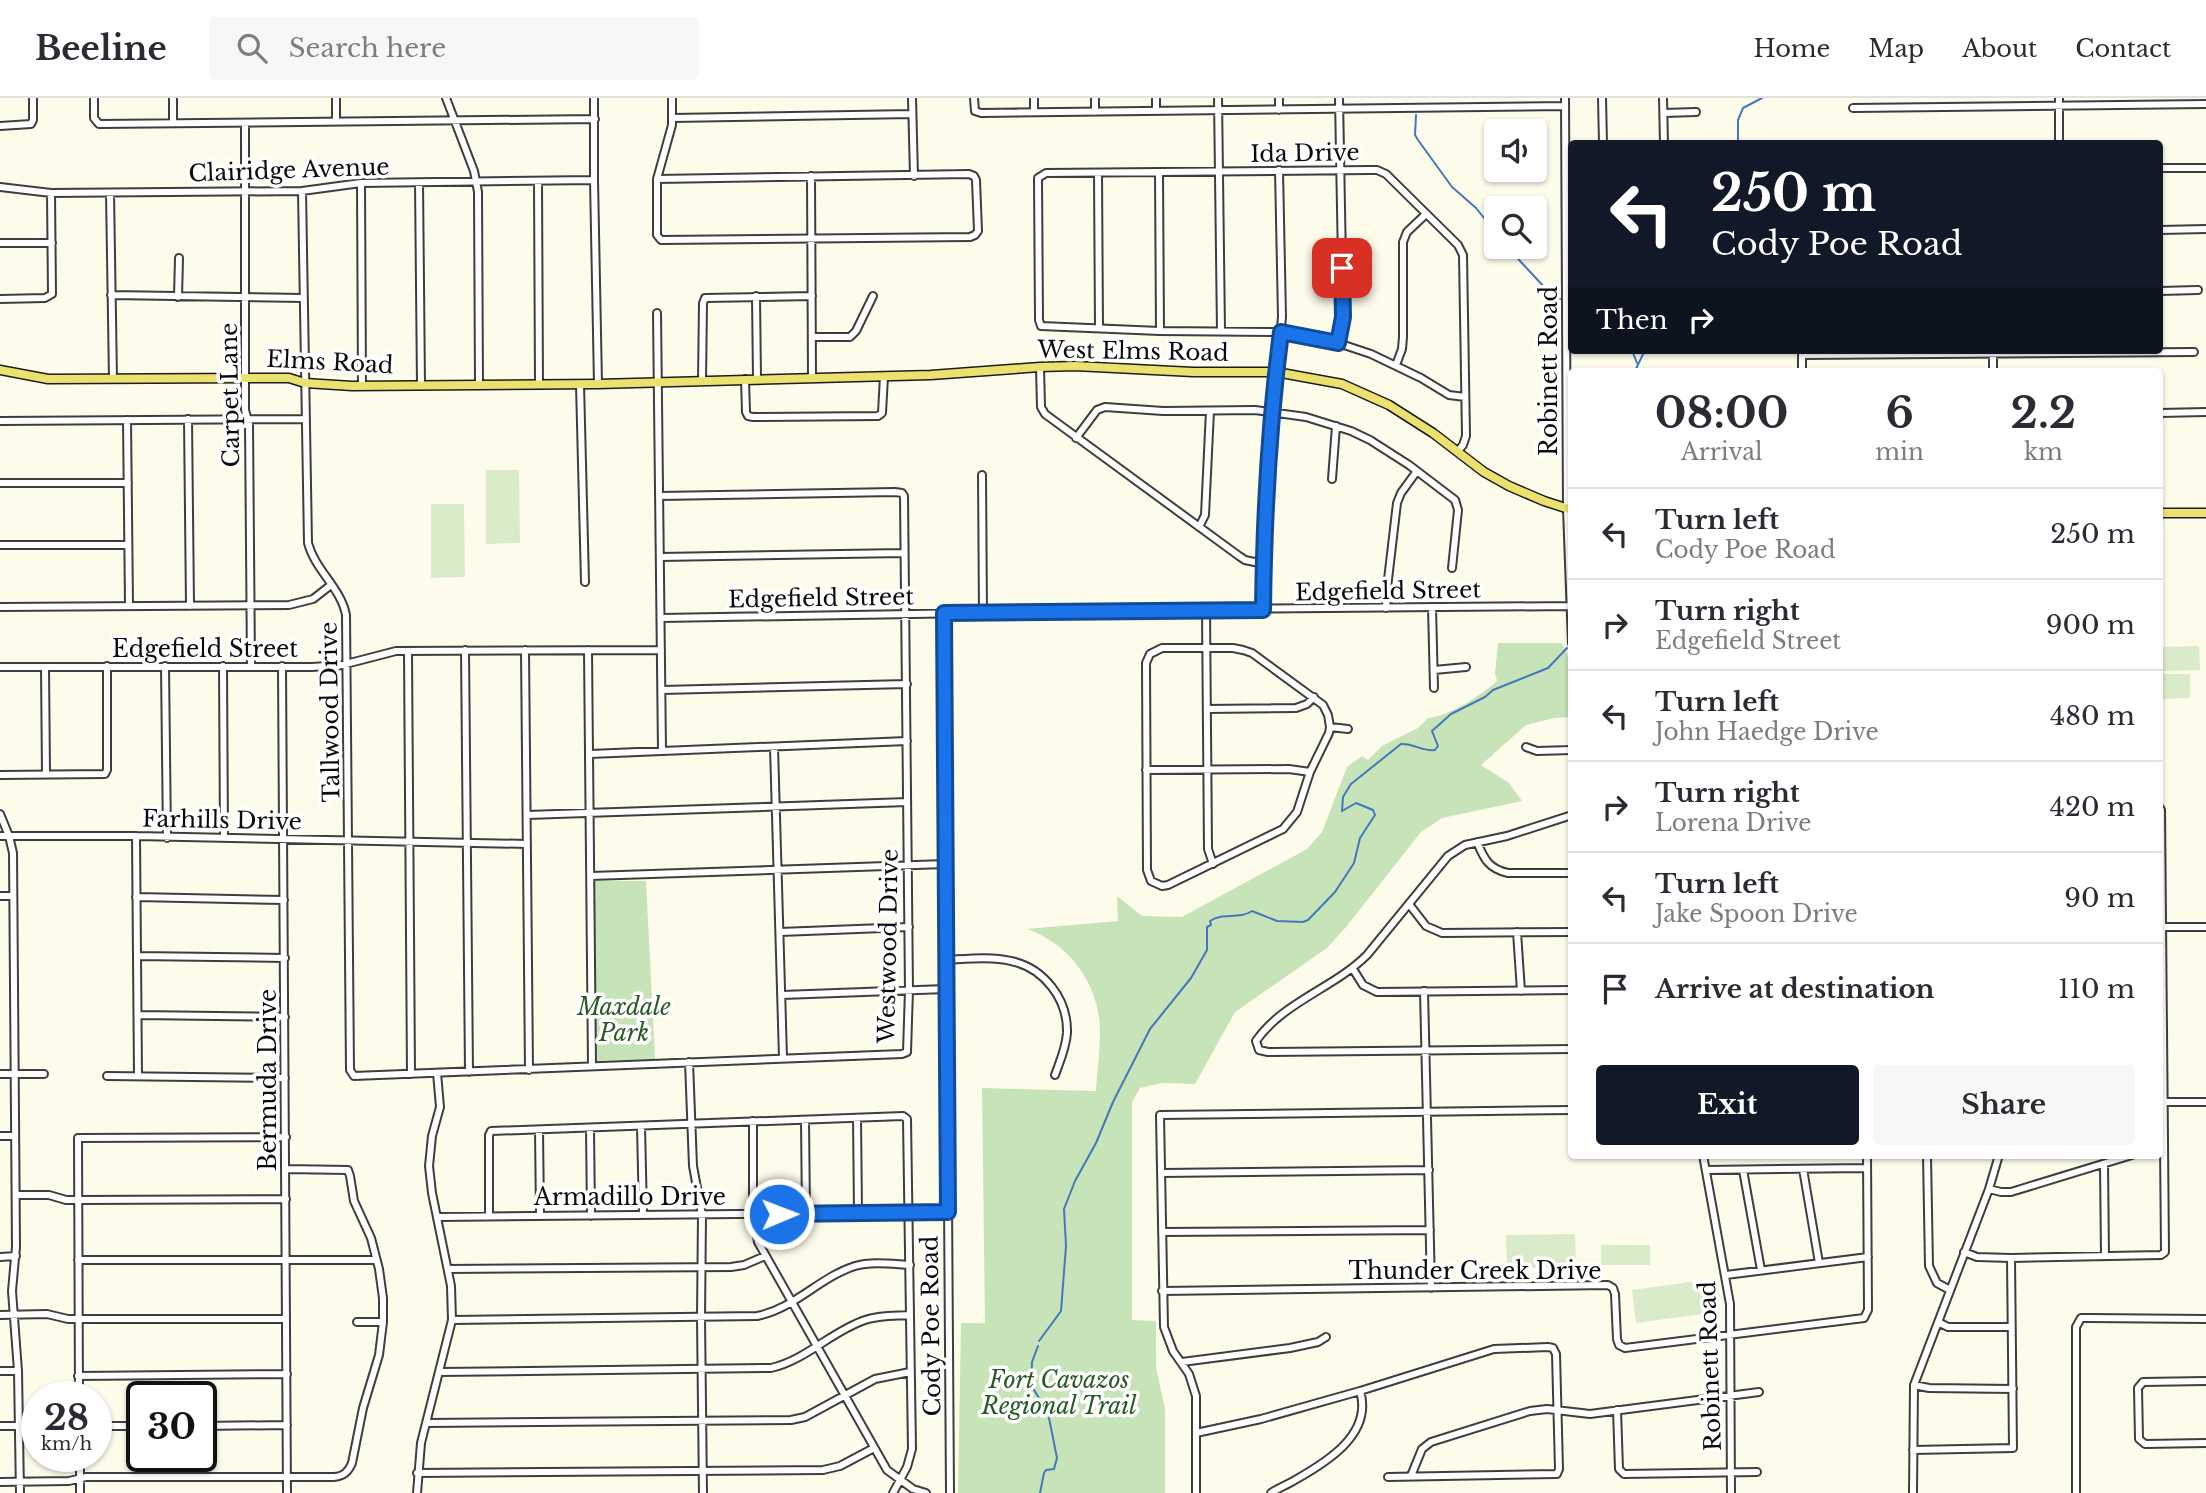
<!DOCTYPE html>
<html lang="en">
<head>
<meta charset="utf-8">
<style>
	:root { --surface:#fff; --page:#f7f7f7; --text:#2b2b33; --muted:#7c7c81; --line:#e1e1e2; --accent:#111827 }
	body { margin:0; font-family:"Libre Baskerville",serif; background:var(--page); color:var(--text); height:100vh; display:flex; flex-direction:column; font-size:26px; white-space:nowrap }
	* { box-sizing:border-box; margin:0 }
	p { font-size:23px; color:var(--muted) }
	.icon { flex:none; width:38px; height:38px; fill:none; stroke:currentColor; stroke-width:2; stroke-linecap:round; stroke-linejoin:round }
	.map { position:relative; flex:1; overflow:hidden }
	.panel { position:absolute; left:1568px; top:270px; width:595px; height:791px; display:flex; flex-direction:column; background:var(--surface); border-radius:7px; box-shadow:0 2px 5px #0004 }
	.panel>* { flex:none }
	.hud { position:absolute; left:1568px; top:42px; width:595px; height:214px; border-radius:7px; box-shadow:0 2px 5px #0004; background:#111827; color:#fff; overflow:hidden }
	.fabs { position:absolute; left:1484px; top:21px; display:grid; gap:14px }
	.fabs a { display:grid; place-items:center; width:63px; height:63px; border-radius:7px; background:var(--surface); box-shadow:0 2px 5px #0004; font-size:35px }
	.speed { position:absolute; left:21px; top:1283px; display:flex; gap:14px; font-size:35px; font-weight:700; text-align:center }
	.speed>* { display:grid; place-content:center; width:91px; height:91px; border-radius:50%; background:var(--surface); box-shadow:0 2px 5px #0004; line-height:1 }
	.speed small { font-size:18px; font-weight:400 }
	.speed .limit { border:4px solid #111; border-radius:10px; background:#fff; color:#111 }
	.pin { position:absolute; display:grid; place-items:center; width:60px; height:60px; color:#fff; margin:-30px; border-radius:14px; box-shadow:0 4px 10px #0006 }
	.me { position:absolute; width:77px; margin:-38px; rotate:89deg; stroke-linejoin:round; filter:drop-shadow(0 0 5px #0008) }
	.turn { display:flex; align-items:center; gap:24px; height:147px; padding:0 28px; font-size:32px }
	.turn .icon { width:91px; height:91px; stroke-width:2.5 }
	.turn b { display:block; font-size:49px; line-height:60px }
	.then { display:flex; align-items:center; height:66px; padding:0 28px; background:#0003; gap:14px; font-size:26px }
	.eta { display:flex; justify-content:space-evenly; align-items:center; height:119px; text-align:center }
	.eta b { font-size:42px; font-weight:700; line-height:49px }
	.button { display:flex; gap:14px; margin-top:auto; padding:14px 28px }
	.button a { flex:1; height:80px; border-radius:7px; background:var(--accent); color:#fff; font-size:28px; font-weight:700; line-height:80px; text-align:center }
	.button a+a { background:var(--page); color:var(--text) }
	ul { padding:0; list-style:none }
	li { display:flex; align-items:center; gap:21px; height:91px; padding:0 28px; border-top:2px solid var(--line) }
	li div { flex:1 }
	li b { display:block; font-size:26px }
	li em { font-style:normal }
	header { display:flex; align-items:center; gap:42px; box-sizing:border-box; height:98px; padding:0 35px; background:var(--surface); border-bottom:2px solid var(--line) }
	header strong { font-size:33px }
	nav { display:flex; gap:38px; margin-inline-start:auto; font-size:24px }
	.search { width:490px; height:63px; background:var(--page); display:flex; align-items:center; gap:18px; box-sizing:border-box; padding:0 24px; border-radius:7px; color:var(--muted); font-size:26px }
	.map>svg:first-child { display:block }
	.green { fill:#c7e3b8 }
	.pitch { fill:#d9ebc9 }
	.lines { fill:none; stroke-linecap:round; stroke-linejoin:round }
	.stream { stroke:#4378be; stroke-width:2 }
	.minor-casing { stroke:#3e3e3e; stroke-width:10 }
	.major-casing { stroke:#1c1c1c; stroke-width:11 }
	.minor { stroke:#fff; stroke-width:6 }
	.major { stroke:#eae16e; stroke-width:8 }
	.route-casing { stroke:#114b97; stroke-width:18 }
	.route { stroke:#1a73e8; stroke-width:12 }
	.labels { text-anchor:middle; stroke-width:7; stroke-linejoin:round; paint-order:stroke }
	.street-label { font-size:23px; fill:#0b0b0b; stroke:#fff }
	.park-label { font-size:23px; font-style:italic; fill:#255b23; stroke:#fff }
</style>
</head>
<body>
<header>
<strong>Beeline</strong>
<div class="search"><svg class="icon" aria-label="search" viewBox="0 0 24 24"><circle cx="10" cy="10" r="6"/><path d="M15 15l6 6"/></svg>Search here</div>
<nav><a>Home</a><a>Map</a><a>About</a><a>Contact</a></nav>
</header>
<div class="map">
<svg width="2206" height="1395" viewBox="0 0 2206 1395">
	<rect width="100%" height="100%" fill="#fdfceb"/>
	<path class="green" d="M1498 545H1562L1571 565V619L1554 620 1526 627 1481 667 1509 685 1522 703 1442 720 1421 734 1346 829 1327 850 1235 914 1195 986 1162 985 1140 990 1132 1004V1222L1156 1223V1269L1165 1311V1395H958L961 1225H985L982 990 1096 993C1097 974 1100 954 1100 934 1100 887 1070 846 1027 831L1118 823 1117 798 1142 818 1182 819 1307 751 1322 734 1347 669 1362 658 1368 662 1382 648 1418 630 1428 620C1447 619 1482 597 1497 583L1495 575Z
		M591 783H646L655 961 597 963Z"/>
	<path class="pitch" d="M486 372H519L520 445 486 446Z
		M431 406H464L465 479 431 480Z
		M2199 548 2200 572 2160 573V549Z
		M2190 576V600L2160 601V576Z
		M1575 1136 1576 1169 1507 1170 1506 1137Z
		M1601 1147H1650V1167H1601Z
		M1705 1182 1710 1215 1636 1225 1632 1192Z"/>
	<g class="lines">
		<path class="stream" d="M1416 17 1415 37 1418 42 1452 89 1476 110 1496 135
			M1738 46V22L1743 10 1762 0
			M1507 149 1546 191 1560 201
			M1624 252 1633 255 1637 265
			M1635 273 1645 252
			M1039 1243 1061 1213 1066 1148 1064 1111 1075 1083 1096 1045 1113 1004 1150 931 1191 880 1207 852V829L1211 827 1210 823C1222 814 1239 822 1252 813L1277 823 1303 824 1308 822 1335 794 1354 765 1360 740 1375 717 1373 712 1356 705 1342 713 1343 699 1351 686 1401 646C1413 645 1423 654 1435 652L1438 648 1432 633 1451 616 1485 599 1493 592 1548 570 1567 550
			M1038 1248 1032 1264 1031 1287 1048 1315 1057 1360 1054 1371 1046 1372 1044 1375 1040 1395"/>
		<defs>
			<path id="minor" d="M94 0V20L99 26 595 21
				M446 0 474 73 478 94 479 287
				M594 0V82L598 286
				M912 0 914 78
				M974 0 975 13 981 15 1565 8
				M1034 0V14
				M1095 0V14
				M1156 0V13
				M1218 0 1221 233
				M1279 0V12
				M1565 0 1567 411 1572 545
				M1602 0 1603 46
				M1663 0 1664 46
				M2059 0V46
				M1853 10 2206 6
				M1664 15 1696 14
				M672 20 912 16
				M336 23V0
				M173 25V0
				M245 25V312L249 326 251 568
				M0 28 31 26 33 22V0
				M2160 70H2206
				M1098 75 1099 229
				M1159 75 1160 233
				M811 78 812 280
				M657 81 969 76 974 78 976 82 978 133 975 137 970 139 661 142 657 137V81L672 27V0
				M538 83 539 286
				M361 85 362 288
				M419 85 421 287
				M0 89 51 95 302 93 361 85 594 82
				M302 93 308 445C315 472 341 490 346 517L350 972 354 978 902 956 907 954 909 892 904 398 902 395 895 394 660 398
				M110 95 113 281
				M2160 132 2206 131
				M0 145H52
				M2160 193 2198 192
				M111 197 303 200
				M756 198 757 281
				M178 199 179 160
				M0 201 45 200 52 196 51 95
				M657 215 662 653
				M812 239H850L856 233 873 198
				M1338 245 1343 219 1339 0
				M1802 252V273
				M1993 254V273
				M1802 257 2194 254
				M1396 267 1402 251 1403 239V144L1407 134 1426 116
				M1040 269 1041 309 1045 316 1239 458 1245 462 1264 466
				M745 281 746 314 748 318 753 319 878 318 882 315 884 278
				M702 283 703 205 705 200 812 198
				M580 286 585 484
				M2160 315 2206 314
				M188 321 190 508
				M127 322 129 507
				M0 323 306 321
				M1076 340 1097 312 1105 309 1163 313 1255 312 1306 319 1351 333 1370 342 1409 367 1455 402 1458 412 1452 470
				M1458 353 1463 347 1466 338 1463 157 1458 147 1386 76 1377 72H1370L1046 75 1038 80 1039 222 1041 228 1160 233 1281 234 1303 237 1338 245 1371 256 1421 280 1449 297 1465 299
				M982 377 983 515
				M1332 381 1336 328
				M0 385H128
				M1199 429 1205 417 1210 313
				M0 447H128
				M660 459 904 455
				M0 509 289 507 313 501 331 487
				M1432 509 1434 590
				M1386 510 1387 490 1397 405 1401 395 1417 373
				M1206 511 1208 751 1213 766
				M1263 512 1264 466 1273 313 1282 219 1279 72
				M944 515 950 1395
				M661 520 1223 511 1569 508
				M1162 550H1233L1243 552 1252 555 1323 607 1328 617 1330 629 1329 635 1310 674 1297 714 1283 731 1168 787 1162 788 1151 783 1147 772 1146 565 1150 556Z
				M465 552 469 974
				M525 552 529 972
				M588 552 592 968
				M408 554 411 976
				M165 568 167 740
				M223 568 224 740
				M282 568 287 1395
				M0 569H312L342 567 396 553 661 552
				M45 569 46 676
				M1434 572 1466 569
				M662 592 907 586
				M1207 611 1296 610 1307 606 1314 599
				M1330 629 1348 631
				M774 649 783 960
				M1526 649 1537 653 1572 652
				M590 656 907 643
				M1146 672 1289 671 1310 674
				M0 677 105 676 107 672V568
				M0 716 9 738 13 755 16 1149 12 1193 18 1273 20 1395
				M527 717 907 704
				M1572 717 1507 738 1465 747 1448 758 1367 857C1334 890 1283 904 1256 943L1259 952 1268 954 1572 951
				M0 738H136L527 746
				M136 738 138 978
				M1477 744C1484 761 1489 771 1508 775H1572
				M591 778 945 766
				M0 798H13
				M136 799 284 802
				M1409 806 1426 828 1442 835 1572 834
				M2160 829H2206
				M780 834 909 829
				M1517 834 1521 893
				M137 858 285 860
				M945 862C966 861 991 858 1011 863 1044 870 1068 901 1067 935 1066 950 1060 963 1055 977
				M1353 871 1363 887 1377 894 1572 892
				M1424 893 1431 1190
				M782 897 946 891
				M138 917 285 919
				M689 964 693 1068 702 1117 701 1220 703 1395
				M0 976H44
				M107 978 285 980
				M2164 1004H2206
				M857 1020 858 1113
				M805 1022 806 1116
				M753 1023V1116L758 1144 887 1372 913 1391 926 1395
				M641 1028 643 1117
				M590 1030 591 1118
				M539 1032 540 1117
				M0 1038H15
				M1703 1057 1730 1206 1731 1395
				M1927 1057 1929 1168 1937 1185 1950 1192
				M2104 1066 2105 1158
				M1803 1071 1819 1165
				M1706 1072 1867 1070
				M1743 1072 1761 1172
				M1162 1075 1429 1072
				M1989 1091 2001 1094H2011L2132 1057
				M16 1097H49L66 1102H78L286 1101
				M489 1118V1037L491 1033 903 1018 907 1021 912 1351 907 1369 893 1395
				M438 1119 948 1114
				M1162 1134 1430 1132
				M1964 1154 1977 1159 2011 1160 2161 1157 2165 1154 2161 712 2160 710
				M0 1159 16 1158
				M78 1162H375
				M448 1171 731 1169 744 1167 765 1158
				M1726 1177 1868 1159
				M1162 1193 1608 1187 1613 1190 1615 1196 1617 1241 1619 1247 1625 1250 1864 1220 1868 1212 1867 1057
				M0 1217 47 1216 68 1221H286
				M452 1222 757 1218C794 1211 820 1179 855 1168 872 1163 892 1166 910 1167
				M357 1224H383
				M1938 1224 1948 1229H2011
				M1182 1264 1290 1250 1318 1244 1326 1239
				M0 1273H18
				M439 1274 771 1270C806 1262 832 1233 865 1222 879 1217 895 1218 910 1217
				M78 1278 287 1276
				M2206 1283 2143 1284 2138 1290 2139 1341 2145 1346 2206 1345
				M1914 1287 1929 1290 2013 1291
				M79 1298 78 1040 286 1039
				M1617 1312 1619 1371 1624 1376 1757 1374
				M426 1325 791 1322 805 1319 875 1281 910 1274
				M0 1328H19
				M96 1328H142
				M201 1328 287 1327
				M1196 1335 1261 1321 1360 1293 1494 1251 1548 1249 1553 1250 1556 1256 1559 1371 1557 1376 1388 1379
				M1913 1352 2013 1350 2011 1160
				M80 1358V1395
				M417 1375 823 1372 840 1368 874 1350
				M1411 1378 1422 1351 1431 1344 1530 1313 1547 1311 1590 1316 1759 1294
				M0 1384 69 1383 86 1379H334C344 1378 348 1374 352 1365L363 1310 379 1257 383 1224V1200L379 1171 371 1140 354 1103 350 1078 348 1072 285 1071
				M417 1395 421 1345 452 1222 451 1188 432 1095 429 1068 432 1038 440 1009 437 975
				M1196 1395V1298L1189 1276 1173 1253 1164 1229 1160 1017 1572 1012
				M1271 1395C1278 1390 1287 1387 1295 1382 1327 1364 1373 1336 1360 1293
				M1913 1395 1914 1287 1989 1091 1999 1057
				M2076 1395V1229L2081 1220H2088L2206 1221"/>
			<path id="major" d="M0 272 48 281 271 280H289L305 285 352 288 598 286 931 277 1040 269 1075 268 1193 274H1276L1342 286 1389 307 1433 335 1484 374 1509 388 1544 403 1572 412
				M2160 415H2206"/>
		</defs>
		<use href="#minor" class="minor-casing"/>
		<use href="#major" class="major-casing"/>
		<use href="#minor" class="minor"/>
		<use href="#major" class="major"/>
	</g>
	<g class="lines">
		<defs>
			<path id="route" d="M779 1116 948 1114 944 515 1263 512C1264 420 1269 326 1281 234L1338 245 1343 219 1342 170"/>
		</defs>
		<use href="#route" class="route-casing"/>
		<use href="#route" class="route"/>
	</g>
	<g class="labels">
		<g class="street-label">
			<text transform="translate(1305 55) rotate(-1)" y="8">Ida Drive</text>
			<text transform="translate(289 72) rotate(-2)" y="8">Clairidge Avenue</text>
			<text transform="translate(1133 253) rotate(1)" y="8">West Elms Road</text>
			<text transform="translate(330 264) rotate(3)" y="8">Elms Road</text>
			<text transform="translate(1549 273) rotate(-90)" y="8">Robinett Road</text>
			<text transform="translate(230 297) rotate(-91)" y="8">Carpet Lane</text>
			<text transform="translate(1388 493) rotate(-1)" y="8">Edgefield Street</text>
			<text transform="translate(821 500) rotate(-1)" y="8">Edgefield Street</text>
			<text x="205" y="559">Edgefield Street</text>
			<text transform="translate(330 614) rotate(-91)" y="8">Tallwood Drive</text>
			<text transform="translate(222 722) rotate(1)" y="8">Farhills Drive</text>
			<text transform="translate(888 848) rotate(-89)" y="8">Westwood Drive</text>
			<text transform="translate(268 982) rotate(-90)" y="8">Bermuda Drive</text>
			<text x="630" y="1107">Armadillo Drive</text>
			<text x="1475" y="1181">Thunder Creek Drive</text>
			<text transform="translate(931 1228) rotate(-91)" y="8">Cody Poe Road</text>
			<text transform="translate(1710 1268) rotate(-92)" y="8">Robinett Road</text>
		</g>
		<g class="park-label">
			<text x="624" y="917">Maxdale<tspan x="624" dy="26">Park</tspan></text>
			<text x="1059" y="1290">Fort Cavazos<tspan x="1059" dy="26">Regional Trail</tspan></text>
		</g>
	</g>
</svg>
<div class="fabs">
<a><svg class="icon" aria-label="sound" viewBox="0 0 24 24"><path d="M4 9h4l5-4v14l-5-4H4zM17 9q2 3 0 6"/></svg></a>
<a><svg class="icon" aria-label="search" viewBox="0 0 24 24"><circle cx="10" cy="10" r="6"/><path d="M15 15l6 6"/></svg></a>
</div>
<div class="speed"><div>28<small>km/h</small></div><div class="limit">30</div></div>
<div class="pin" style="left:1342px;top:170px;background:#d93025"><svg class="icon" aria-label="arrive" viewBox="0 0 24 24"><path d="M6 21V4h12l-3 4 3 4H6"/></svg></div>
<svg class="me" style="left:779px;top:1116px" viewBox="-20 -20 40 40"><circle r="17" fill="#1a73e8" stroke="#fff" stroke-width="3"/><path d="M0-11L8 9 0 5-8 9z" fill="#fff"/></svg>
<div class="hud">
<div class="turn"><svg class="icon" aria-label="left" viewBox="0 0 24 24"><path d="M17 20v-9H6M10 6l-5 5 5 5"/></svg><div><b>250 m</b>Cody Poe Road</div></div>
<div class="then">Then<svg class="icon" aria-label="right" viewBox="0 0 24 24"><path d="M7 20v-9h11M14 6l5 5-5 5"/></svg></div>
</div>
<section class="panel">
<div class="eta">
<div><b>08:00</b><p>Arrival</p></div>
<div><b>6</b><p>min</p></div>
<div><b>2.2</b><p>km</p></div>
</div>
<ul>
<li><svg class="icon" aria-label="left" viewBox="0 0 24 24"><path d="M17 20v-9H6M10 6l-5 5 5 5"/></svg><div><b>Turn left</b><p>Cody Poe Road</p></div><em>250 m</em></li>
<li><svg class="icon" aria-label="right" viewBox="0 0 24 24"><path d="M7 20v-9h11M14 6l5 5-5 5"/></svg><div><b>Turn right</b><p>Edgefield Street</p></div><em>900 m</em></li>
<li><svg class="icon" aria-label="left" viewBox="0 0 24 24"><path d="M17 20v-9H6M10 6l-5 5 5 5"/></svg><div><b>Turn left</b><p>John Haedge Drive</p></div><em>480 m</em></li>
<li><svg class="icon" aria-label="right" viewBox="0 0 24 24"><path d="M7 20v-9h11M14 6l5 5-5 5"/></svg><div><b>Turn right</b><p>Lorena Drive</p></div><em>420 m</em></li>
<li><svg class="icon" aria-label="left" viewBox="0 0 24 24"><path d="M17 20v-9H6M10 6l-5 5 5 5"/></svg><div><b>Turn left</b><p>Jake Spoon Drive</p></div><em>90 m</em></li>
<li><svg class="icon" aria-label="arrive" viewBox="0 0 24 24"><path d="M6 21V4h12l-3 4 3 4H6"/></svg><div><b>Arrive at destination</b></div><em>110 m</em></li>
</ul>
<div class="button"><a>Exit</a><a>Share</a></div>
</section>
</div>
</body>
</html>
